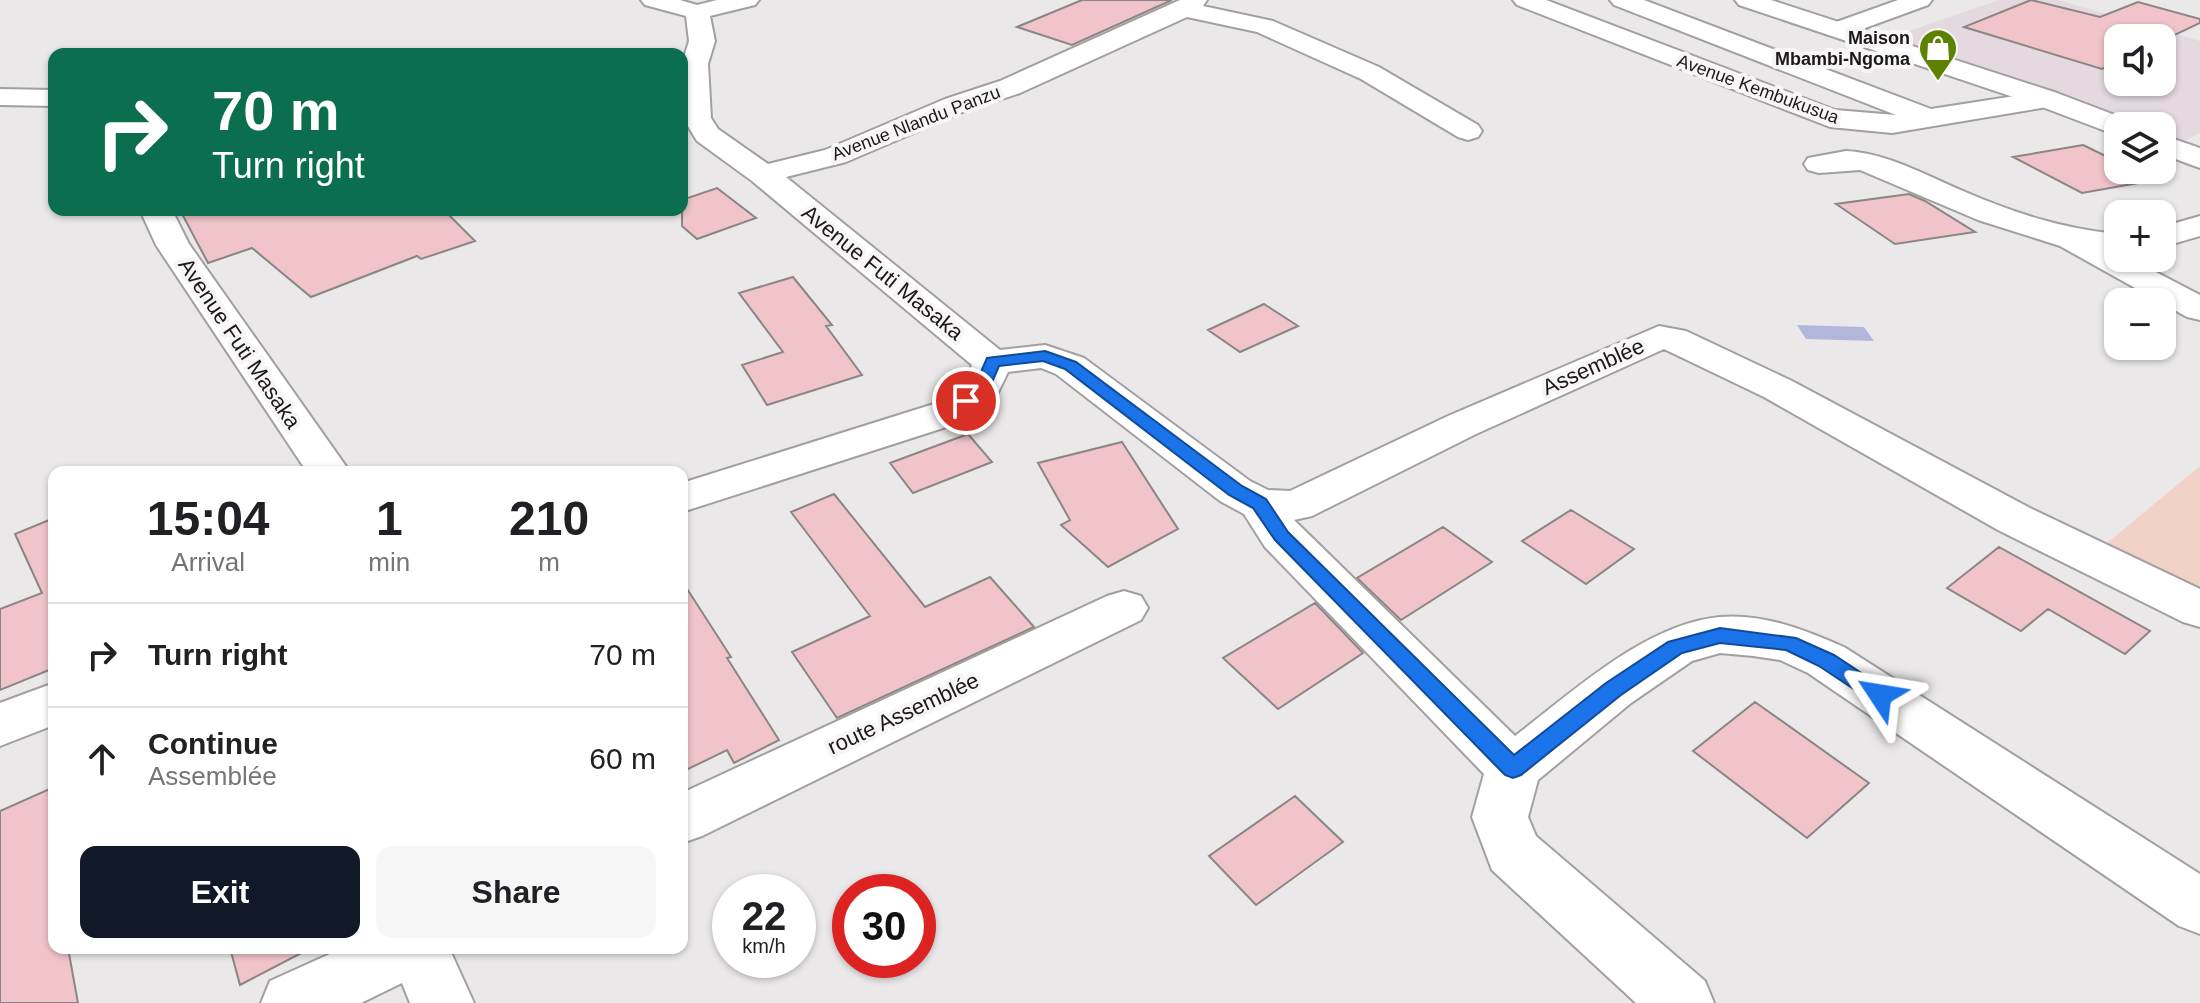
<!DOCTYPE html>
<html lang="en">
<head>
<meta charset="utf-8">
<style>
	:root { --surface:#fff; --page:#f6f6f6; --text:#202124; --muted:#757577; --line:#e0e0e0; --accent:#111827 }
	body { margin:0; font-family:Arial,sans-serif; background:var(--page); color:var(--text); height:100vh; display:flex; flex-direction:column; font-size:30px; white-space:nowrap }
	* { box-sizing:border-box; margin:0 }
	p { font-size:26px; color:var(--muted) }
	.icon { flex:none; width:44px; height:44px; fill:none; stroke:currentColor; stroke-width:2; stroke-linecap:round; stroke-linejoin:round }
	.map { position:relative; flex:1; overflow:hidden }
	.sheet { position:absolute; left:48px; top:466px; width:640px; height:488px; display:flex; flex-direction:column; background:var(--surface); border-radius:16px; box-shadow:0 2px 6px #0004 }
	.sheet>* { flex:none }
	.banner { position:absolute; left:48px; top:48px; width:640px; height:168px; border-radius:16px; box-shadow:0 2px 6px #0004; background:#0b6e4f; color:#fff; overflow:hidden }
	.controls { position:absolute; left:2104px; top:24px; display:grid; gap:16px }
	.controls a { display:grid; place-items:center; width:72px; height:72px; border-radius:16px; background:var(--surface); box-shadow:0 2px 6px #0004; font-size:40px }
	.speed { position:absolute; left:712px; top:874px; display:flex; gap:16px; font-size:40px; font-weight:700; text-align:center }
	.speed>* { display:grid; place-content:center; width:104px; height:104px; border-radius:50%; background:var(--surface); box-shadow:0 2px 6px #0004; line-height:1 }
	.speed small { font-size:20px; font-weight:400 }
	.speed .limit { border:12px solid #d22; background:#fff; color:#111 }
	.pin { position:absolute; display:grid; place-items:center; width:68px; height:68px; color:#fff; margin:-34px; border:4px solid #fff; border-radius:50%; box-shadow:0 2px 8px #0007 }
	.me { position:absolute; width:88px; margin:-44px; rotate:303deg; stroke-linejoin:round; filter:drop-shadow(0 0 6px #0008) }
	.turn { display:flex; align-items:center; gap:28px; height:168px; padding:0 32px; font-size:36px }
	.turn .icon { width:104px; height:104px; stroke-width:2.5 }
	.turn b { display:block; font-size:56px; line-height:68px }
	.eta { display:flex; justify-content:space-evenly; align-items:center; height:136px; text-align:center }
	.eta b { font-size:48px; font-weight:600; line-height:56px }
	.primary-button { display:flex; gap:16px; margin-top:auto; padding:16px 32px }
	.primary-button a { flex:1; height:92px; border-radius:16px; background:var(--accent); color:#fff; font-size:32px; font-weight:600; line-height:92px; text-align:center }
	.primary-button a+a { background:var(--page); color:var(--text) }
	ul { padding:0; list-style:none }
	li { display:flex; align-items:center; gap:24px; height:104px; padding:0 32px; border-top:2px solid var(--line) }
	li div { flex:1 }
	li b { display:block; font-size:30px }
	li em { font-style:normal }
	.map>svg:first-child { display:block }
	.built { fill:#e3d9df; fill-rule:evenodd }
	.green { fill:#f2d1c7 }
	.water { fill:#b2b6db }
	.building { fill:#f1c4ca; stroke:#8a8686; stroke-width:2 }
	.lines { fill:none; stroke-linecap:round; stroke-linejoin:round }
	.street-casing { stroke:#a29fa1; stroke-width:4 }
	.highway-casing { stroke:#a29fa1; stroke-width:4 }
	.street { fill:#fff; fill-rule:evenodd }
	.highway { fill:#fff; fill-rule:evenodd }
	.route { fill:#1a73e8; stroke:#114b97; stroke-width:2 }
	.labels { text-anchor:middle; stroke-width:8; stroke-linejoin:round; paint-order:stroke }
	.far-poi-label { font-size:18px; font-weight:bold; fill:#1a1919; stroke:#f8f5f7; text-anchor:end }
	.far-street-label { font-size:18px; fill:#1a1919; stroke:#f8f5f7 }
	.street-label { font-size:22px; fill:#1a1919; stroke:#f8f5f7 }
</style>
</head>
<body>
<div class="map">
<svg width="2200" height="1003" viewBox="0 0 2200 1003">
	<rect width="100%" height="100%" fill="#ebe8ea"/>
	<path class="built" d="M1999 0H2058L2200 41V133L2182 142 2162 135V126H2136L1883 40ZM2118 38H2162V82H2118Z"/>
	<path class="green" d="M2200 466V592L2107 543Z"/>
	<path class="water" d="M1797 325 1864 327 1874 341 1806 339Z"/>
	<path class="building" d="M1082 0H1172L1072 45 1017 27Z
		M2031 0 2100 17 2138 2 2200 19V23L2162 41V38H2118V61L2102 69 1964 27Z
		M2083 145 2118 162V170H2134L2155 180 2082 193 2013 157Z
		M717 188 756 218 697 239 682 226V200Z
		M1909 194 1925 201 1975 232 1895 244 1836 204Z
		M180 210H444L475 241 421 259 417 256 311 297 252 248 208 263Z
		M793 277 832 325 826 326 862 375 767 405 742 365 783 352 739 293Z
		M1264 304 1298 326 1240 352 1208 330Z
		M968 434 992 462 913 493 890 463Z
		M1122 442 1178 529 1108 567 1061 525 1070 520 1038 463Z
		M834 494 925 607 990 577 1034 627 837 718 792 652 870 616 791 512Z
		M1571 510 1634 549 1586 584 1522 541Z
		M54 518V668L0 690V609L42 593 15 534Z
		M1443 527 1492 562 1401 620 1357 578Z
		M1999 547 2150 631 2125 654 2048 609 2021 631 1947 588Z
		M682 581 731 657 727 658 779 740 734 763 727 750 682 772Z
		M1315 603 1363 653 1278 709 1223 658Z
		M1755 702 1869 783 1807 838 1693 751Z
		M54 787V948H68L78 1003H0V811Z
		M1295 796 1343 842 1256 905 1209 856Z
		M230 948H311L240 985Z"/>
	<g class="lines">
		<defs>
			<path id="street" d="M641 0H680L697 5 717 0H759L755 5 710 16 715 41 708 64 711 118 718 129 768 164 825 150 945 99 1000 81 1180 0H1207L1203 6 1273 21 1379 67 1478 125 1482 131 1478 137 1468 140 1458 137 1361 79 1257 32 1187 17 1020 93 965 111 846 162 786 177 1000 350 1045 345 1084 358 1250 481 1268 490 1290 491 1448 416 1659 326 1686 331 1792 381 2030 508 2200 589V627L2183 622 1998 530 1764 397 1664 349 1476 434 1312 516 1294 520 1515 736C1573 692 1645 624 1720 617 1762 613 1806 630 1844 647L2200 874V934L2179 926 1808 673 1780 660 1753 656 1720 653 1692 661 1631 703 1538 780 1528 817 1536 836 1705 981 1714 1003H1636L1492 870 1472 817 1484 774 1265 547 1244 514 1220 501 1056 374 1041 368 1008 372 995 399 965 421 682 512V483L937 403 964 385 972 365 752 181 697 141 683 118 682 64 689 41 686 16 645 5Z
				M1513 0H1546L1835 110 1896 115 1614 5 1610 0H1644L1931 109 2047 91 2057 93 2061 99 2057 105 2047 107 1892 133 1830 127 1517 5Z
				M1898 0H1932L1928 5 1846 35H1828L1825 30 1828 25Z
				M0 89 54 90V106L0 105Z
				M1846 151C1887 153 1925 175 1963 191 2014 213 2063 229 2118 234V258H2129L2200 295V320L2187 317 2060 246 1978 220 1860 170 1819 173 1808 170 1804 164 1808 158Z
				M140 210H172L189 244 350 472H307L156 245Z
				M2200 216V236L2162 247V227Z
				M1124 591 1141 596 1148 608 1141 620 702 836 682 843V793L1107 596Z
				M54 683V725L0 746V703Z
				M343 948H449L474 1003H410L402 983 361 1003H261L270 981Z"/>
			<path id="highway" d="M1735 0H1771L2057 93 2128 120 2132 126H2118V135L2108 132 2037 105 1739 5Z
				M2162 135 2200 148V168L2162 154Z"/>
		</defs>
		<use href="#street" class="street-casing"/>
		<use href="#highway" class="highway-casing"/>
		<use href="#street" class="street"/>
		<use href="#highway" class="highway"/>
	</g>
	<path class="route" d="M1045 351 1076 362 1242 486 1266 499 1288 532 1514 755 1606 683 1668 642 1720 628 1796 638 1834 655 1887 690 1890 695 1887 701 1880 704 1872 701 1819 666 1786 650 1720 643 1682 653 1621 695 1521 775 1513 778 1505 775 1275 540 1253 508 1229 495 1065 369 1043 361 999 366 987 394 966 406 958 401 974 388 987 358Z"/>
	<defs>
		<symbol id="shop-pin" viewBox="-11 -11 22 30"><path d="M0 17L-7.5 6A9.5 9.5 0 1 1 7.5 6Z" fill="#5c8200" stroke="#f8f5f7"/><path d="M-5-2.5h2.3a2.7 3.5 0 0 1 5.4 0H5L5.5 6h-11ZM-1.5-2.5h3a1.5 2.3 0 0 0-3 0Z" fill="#fff"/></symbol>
	</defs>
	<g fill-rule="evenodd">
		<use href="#shop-pin" x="1916" y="26" width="44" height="60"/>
	</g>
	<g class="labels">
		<g class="far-poi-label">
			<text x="1910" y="44">Maison<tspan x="1910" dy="21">Mbambi-Ngoma</tspan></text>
		</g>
		<g class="far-street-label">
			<text transform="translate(1758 89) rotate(20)" y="6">Avenue Kembukusua</text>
			<text transform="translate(916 123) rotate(-21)" y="6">Avenue Nlandu Panzu</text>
		</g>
		<g class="street-label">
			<text transform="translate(883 272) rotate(39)" y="8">Avenue Futi Masaka</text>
			<text transform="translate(240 343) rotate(56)" y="8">Avenue Futi Masaka</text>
			<text transform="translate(1593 366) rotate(-24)" y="8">Assemblée</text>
			<text transform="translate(903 713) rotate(-25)" y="8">route Assemblée</text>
		</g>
	</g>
</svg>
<div class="controls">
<a><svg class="icon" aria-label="sound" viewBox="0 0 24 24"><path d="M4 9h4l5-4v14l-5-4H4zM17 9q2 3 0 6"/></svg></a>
<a><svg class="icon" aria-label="layers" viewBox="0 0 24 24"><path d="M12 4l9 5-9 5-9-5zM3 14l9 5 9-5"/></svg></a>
<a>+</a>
<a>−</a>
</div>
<div class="speed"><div>22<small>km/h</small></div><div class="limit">30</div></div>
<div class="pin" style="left:966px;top:401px;background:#d93025"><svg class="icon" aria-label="arrive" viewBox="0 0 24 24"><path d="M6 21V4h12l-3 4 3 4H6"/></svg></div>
<svg class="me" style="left:1880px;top:695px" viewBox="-20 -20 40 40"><path d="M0-17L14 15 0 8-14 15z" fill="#1a73e8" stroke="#fff" stroke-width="4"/></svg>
<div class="banner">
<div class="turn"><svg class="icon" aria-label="right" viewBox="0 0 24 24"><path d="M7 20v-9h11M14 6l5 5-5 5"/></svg><div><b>70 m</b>Turn right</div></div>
</div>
<section class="sheet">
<div class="eta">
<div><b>15:04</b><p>Arrival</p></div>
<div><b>1</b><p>min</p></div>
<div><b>210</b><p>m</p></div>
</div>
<ul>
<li><svg class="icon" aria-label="right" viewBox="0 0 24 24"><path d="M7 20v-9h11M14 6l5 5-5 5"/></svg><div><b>Turn right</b></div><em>70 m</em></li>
<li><svg class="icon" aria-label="ahead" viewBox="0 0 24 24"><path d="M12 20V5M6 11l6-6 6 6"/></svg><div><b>Continue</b><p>Assemblée</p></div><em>60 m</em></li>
</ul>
<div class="primary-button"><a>Exit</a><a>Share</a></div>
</section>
</div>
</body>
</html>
